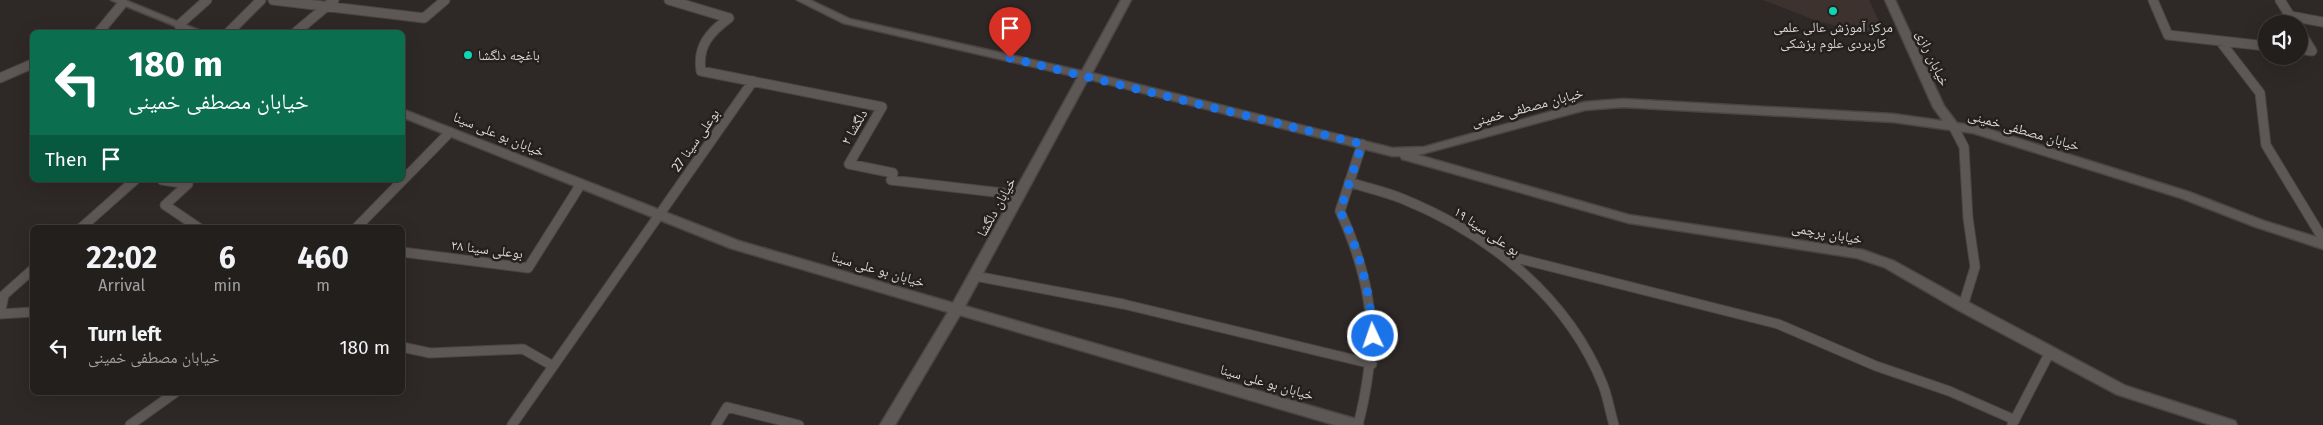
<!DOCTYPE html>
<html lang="en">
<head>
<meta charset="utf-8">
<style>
	:root { --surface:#221f1d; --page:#2a2726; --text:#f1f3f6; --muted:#a2a2a4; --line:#3f3d3b }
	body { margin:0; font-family:"Fira Sans","Noto Naskh Arabic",sans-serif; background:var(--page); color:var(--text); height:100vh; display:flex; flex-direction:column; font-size:19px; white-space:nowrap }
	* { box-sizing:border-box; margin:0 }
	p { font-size:16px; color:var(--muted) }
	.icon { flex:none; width:28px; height:28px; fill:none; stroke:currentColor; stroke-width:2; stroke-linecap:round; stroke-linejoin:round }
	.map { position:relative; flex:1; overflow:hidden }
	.side { position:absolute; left:30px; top:225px; width:375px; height:170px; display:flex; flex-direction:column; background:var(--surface); border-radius:8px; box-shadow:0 5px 20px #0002,0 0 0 1px var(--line) }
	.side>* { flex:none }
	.banner { position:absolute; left:30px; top:30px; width:375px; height:152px; border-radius:8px; box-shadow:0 5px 20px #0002,0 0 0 1px var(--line); background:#0b6e4f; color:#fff; overflow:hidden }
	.controls { position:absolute; left:2258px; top:15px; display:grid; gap:10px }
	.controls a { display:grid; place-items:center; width:50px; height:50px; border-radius:50%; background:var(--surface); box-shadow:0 5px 20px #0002,0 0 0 1px var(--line); font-size:25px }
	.pin { position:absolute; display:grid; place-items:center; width:42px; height:42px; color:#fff; margin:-51px -21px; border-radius:50% 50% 50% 0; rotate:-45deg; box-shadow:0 0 5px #0007 }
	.pin .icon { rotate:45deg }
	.me { position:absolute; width:55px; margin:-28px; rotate:357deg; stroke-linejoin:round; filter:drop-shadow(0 0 4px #0008) }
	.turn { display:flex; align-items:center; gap:18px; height:105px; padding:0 15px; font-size:22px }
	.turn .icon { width:65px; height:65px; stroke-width:2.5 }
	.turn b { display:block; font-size:35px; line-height:42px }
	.then { display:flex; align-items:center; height:48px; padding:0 15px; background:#0003; gap:10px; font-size:19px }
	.eta { display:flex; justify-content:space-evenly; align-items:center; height:85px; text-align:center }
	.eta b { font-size:30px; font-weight:700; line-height:35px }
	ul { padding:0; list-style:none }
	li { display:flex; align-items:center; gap:15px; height:75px; padding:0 15px }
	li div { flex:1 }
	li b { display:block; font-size:19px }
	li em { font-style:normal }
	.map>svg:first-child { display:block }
	.built { fill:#3d322e }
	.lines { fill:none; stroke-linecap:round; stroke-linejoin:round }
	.street-casing { stroke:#494543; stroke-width:11 }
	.secondary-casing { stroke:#494543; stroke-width:3 }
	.street { stroke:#5d5856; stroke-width:9 }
	.secondary { fill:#5d5856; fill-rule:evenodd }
	.route { stroke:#1a73e8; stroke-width:9; stroke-dasharray:0 16.2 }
	.poi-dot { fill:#10d5b4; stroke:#24201e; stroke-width:2 }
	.labels { text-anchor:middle; stroke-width:5; stroke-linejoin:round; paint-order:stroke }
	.poi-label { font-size:14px; fill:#dad7d6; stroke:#24201e }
	.street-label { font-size:14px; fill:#dad7d6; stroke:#24201e }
</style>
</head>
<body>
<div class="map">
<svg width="2323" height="425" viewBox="0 0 2323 425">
	<rect width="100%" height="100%" fill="#2e2927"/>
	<path class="built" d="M1763 0H1869L1886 36 1820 22Z"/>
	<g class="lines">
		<defs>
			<path id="street" d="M273 0 424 18 445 0
				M669 0 729 18C710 32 697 46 701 71L882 107 849 164 893 173 891 180 1020 195
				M2153 0 2168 35 2266 46
				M2280 0 2295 24
				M2290 16 2323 22
				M179 25 207 0
				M2299 30 2312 51 2299 49
				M99 32 123 3
				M229 32 261 0
				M296 32 334 0
				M2220 41 2260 93 2266 145 2323 239
				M0 78 32 64
				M1953 126 1964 147 1968 218 1975 267 1963 306
				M162 180 188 184 165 205 199 228
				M1349 182C1367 188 1386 192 1403 199 1489 234 1568 297 1603 385 1608 398 1610 412 1614 425
				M81 228 135 180
				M356 228 450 132
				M402 252 528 268 581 184
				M1501 254 1778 324 1876 366 1949 391 2015 420
				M975 276 1123 304 1372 364
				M0 314 4 295 32 270
				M0 314 32 312
				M402 347 430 353 523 349 553 366
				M130 425 176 392
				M512 425 753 81
				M716 425 727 407 799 425
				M1358 425C1379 343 1375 288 1340 211L1362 144
				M2012 425 2050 352"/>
			<path id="secondary" d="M111 0H125L203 32H190Z
				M797 0H810L850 19 1082 71 1121 0H1131L1092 73 1392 148 1424 147 1585 102 1623 99 1893 114 1943 121 1933 107 1885 0H1895L1944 106 1957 123 1978 126 2189 192 2264 221 2323 239V249L2256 227 2181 198 1973 133 1893 122 1623 107 1585 110 1418 155 1629 215 1863 250 1894 261 1968 302 2126 386 2235 421 2237 425H2211L2116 394 1958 310 1884 267 1857 258 1629 223 1402 159 1400 156H1392L1088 79 965 306 1356 419 1361 421 1363 425H1335L960 315 895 425H880L948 312 730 248 402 117V109L739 241 953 303 1078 77 843 23Z"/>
		</defs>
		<use href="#street" class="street-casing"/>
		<use href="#secondary" class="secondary-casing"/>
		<use href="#street" class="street"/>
		<use href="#secondary" class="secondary"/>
	</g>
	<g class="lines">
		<path class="route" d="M1010 58 1362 144 1340 211C1360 252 1370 291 1373 336"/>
	</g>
	<g class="poi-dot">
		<circle cx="1833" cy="11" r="5"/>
		<circle cx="468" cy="55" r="5"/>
	</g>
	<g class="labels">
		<g class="poi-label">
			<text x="1833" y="32">مرکز آموزش عالی علمی<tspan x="1833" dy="16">کاربردی علوم پزشکی</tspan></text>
			<text x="478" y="60" text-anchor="start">باغچه دلگشا</text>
		</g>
		<g class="street-label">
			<text transform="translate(1933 58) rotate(65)" y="5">خیابان رازی</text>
			<text transform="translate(1527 107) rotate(-15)" y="5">خیابان مصطفی خمینی</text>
			<text transform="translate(854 127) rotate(-60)" y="5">دلگشا ۲</text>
			<text transform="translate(2024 130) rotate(16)" y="5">خیابان مصطفی خمینی</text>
			<text transform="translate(499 134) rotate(22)" y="5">خیابان بو علی سینا</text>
			<text transform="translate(695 140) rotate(-55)" y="5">بوعلی سینا 27</text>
			<text transform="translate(996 207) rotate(-61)" y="5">خیابان دلگشا</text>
			<text transform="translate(1487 231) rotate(34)" y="5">بو علی سینا ۱۹</text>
			<text transform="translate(1827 233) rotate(10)" y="5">خیابان پرچمی</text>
			<text transform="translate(487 249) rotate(7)" y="5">بوعلی سینا ۲۸</text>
			<text transform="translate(878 269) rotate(16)" y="5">خیابان بو علی سینا</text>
			<text transform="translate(1267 382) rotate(16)" y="5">خیابان بو علی سینا</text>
		</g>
	</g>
</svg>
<div class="controls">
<a><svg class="icon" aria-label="sound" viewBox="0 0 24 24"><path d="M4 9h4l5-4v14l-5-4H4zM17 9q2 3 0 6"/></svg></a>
</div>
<div class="pin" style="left:1010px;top:58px;background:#d93025"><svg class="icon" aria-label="arrive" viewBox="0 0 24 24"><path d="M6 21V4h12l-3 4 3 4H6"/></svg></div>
<svg class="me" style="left:1373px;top:336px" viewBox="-20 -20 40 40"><circle r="17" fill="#1a73e8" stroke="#fff" stroke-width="3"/><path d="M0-11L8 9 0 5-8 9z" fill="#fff"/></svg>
<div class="banner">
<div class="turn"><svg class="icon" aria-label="left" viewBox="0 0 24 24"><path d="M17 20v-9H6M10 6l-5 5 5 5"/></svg><div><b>180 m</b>خیابان مصطفی خمینی</div></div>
<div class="then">Then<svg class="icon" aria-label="arrive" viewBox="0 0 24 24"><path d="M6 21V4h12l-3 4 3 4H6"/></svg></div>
</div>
<section class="side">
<div class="eta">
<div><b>22:02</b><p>Arrival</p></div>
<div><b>6</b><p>min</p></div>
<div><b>460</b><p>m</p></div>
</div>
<ul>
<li><svg class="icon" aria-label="left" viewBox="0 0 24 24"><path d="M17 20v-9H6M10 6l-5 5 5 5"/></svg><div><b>Turn left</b><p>خیابان مصطفی خمینی</p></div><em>180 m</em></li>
</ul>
</section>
</div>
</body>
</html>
